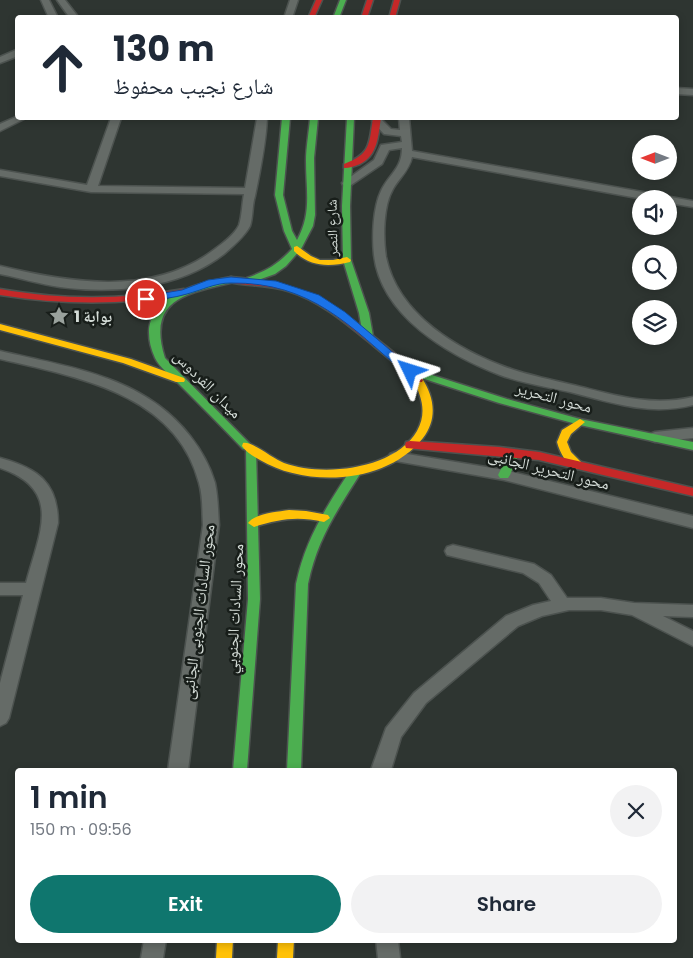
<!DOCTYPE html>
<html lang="en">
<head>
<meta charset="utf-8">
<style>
	:root { --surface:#fff; --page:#f2f2f3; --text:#1f2937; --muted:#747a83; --accent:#0f766e }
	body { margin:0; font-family:Poppins,"Noto Naskh Arabic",sans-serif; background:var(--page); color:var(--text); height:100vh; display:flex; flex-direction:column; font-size:19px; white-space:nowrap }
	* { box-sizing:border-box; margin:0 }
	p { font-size:16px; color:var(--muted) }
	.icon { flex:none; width:28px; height:28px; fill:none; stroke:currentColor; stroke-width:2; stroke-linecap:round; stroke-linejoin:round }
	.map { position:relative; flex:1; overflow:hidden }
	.drawer { position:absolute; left:15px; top:768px; width:662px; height:175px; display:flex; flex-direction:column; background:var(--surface); border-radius:5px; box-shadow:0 2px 8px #0003 }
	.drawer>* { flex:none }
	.top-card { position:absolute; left:15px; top:15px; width:664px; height:105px; border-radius:5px; box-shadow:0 2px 8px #0003; background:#fff; color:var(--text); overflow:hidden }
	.needle { width:32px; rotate:270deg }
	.fabs { position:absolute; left:632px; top:135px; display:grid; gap:10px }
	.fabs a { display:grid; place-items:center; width:45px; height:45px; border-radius:50%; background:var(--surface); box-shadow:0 2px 8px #0003; font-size:25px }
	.pin { position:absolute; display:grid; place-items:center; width:42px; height:42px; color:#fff; margin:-21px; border:2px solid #fff; border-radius:50%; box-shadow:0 1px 5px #0007 }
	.me { position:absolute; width:55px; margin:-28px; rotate:311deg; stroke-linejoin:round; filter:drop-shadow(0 0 4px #0008) }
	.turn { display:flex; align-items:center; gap:18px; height:105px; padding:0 15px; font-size:22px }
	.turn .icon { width:65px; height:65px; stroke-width:2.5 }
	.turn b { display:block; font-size:35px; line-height:42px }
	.round { display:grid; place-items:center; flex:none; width:52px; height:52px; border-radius:26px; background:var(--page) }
	.summary { display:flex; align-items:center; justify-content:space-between; height:85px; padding:0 15px }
	h1 { font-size:30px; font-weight:600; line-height:38px }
	.action { display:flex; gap:10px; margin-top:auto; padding:10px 15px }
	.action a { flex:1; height:58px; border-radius:30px; background:var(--accent); color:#fff; font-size:20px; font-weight:600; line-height:58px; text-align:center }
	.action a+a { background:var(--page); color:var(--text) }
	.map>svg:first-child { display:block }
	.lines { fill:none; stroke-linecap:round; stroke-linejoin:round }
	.street-casing { stroke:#4c524f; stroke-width:3 }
	.fast-casing { stroke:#4c524f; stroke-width:3 }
	.slow-casing { stroke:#4c524f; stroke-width:3 }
	.jam-casing { stroke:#4c524f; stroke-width:3 }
	.street { fill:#656b67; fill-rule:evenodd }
	.fast { fill:#4caf50; fill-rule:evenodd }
	.slow { fill:#ffc107; fill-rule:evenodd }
	.jam { fill:#c62828; fill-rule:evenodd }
	.route { fill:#1a73e8; stroke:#114b97 }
	.labels { text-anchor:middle; stroke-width:5; stroke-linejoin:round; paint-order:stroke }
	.far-street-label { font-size:14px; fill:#d4dcd7; stroke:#181e1a }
	.poi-label { font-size:16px; font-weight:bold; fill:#d4dcd7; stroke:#181e1a; text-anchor:start }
	.street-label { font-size:16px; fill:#d4dcd7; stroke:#181e1a }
</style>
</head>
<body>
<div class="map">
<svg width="693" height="958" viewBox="0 0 693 958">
	<rect width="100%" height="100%" fill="#2e3531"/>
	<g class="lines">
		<defs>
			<path id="street" d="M41 0H49L58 18H49Z
				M57 0H65L79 18H70Z
				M290 0H298L292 18H284Z
				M18 49V56L0 63V57Z
				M676 88 693 89V95L676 94Z
				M18 116V118H26L0 131V124Z
				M111 118H121L98 186 245 188 257 118H267C266 142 260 172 255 196 252 205 253 217 250 226 245 236 232 247 224 254 179 289 114 294 60 287 39 284 20 278 0 274V266C70 283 153 297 215 249 223 243 235 234 239 225 242 216 242 204 244 194L91 192 0 176V170L87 185Z
				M377 118 381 119 391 129 400 130 399 118H409L412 151 693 201V207L669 203V199H643L412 157C409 171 399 178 393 189 383 206 383 238 386 257 398 315 459 351 511 369 531 376 553 380 573 385 615 395 650 407 693 397V405C649 416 613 403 570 392 547 387 522 383 500 375 448 355 381 316 374 255 372 236 373 208 381 191 389 174 402 169 402 148L389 150 382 164 351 185H343L342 183 374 160 381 145 402 142 401 136 384 134 372 121Z
				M0 351C68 367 144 376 190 436 201 450 210 466 215 483 218 497 218 511 219 525L188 770H168L203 525C202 511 203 496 199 483 176 393 76 377 0 359Z
				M693 428V438L655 442 650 440 648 437 650 434 655 432Z
				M395 452 504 470 693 516V528L504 480 390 460 388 457 390 454Z
				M0 458C37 468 58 482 58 523L9 718 6 723 0 726V683L23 595H0V583H26C39 533 64 490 0 468Z
				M453 545 534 564 551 575 567 598H601L634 603 693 605V617L663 616 693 631V646L632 615 601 610H569L542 616 518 626 426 703 401 737 391 770H371L386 728 414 693 506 616 533 605 551 601 539 583 523 573 447 555 445 551 447 547Z
				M144 940H166L163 958H141Z
				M376 940H398L400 958H378Z"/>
			<path id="fast" d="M340 0H346L339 18H333Z
				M282 118H290L283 195 292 231 297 240C312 213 306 191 306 161 306 147 309 132 310 118H318L314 158 315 215 313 226 301 249 286 266 275 274 250 283 247 282V278C268 270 277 265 292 249L284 231 275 195Z
				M347 118H354L350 206 351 260 369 313 373 336 368 339 363 336 359 313 343 260 342 206Z
				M231 277 234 278V282C188 293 146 298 165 358L256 450 260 599 247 770H233L248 599 246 449H243C222 427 200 405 178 383 171 376 159 367 155 358 130 302 189 284 231 277Z
				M410 368 507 399 580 419 693 442V450L580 425 499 403 406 373 405 371Z
				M514 449 519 453 510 475 508 478H500L498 475 509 453Z
				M356 467 362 471C338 509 317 539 308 584L301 770H287L296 584C305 540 327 505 352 468Z"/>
			<path id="slow" d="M297 246 311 256 320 260H333L347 257 351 260 350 262C329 267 310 267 294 251V247Z
				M0 324 131 359 184 378 185 380 184 382H176L123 363 0 330Z
				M418 377 422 378C434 397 438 418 423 438 387 484 307 488 260 460 253 456 246 452 242 446L243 443C252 441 273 459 284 463 322 477 394 470 417 431 427 413 422 397 413 380Z
				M580 419 585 422 571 434 567 442 571 452 584 465 578 469C566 465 560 453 557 442L562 430Z
				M289 510 306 511 328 515 330 518 324 522C297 516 280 519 254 527L248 523C256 513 277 512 289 510Z
				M217 940H233L232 958H216Z
				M278 940H294L293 958H277Z"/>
			<path id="jam" d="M316 0H322L314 18H308Z
				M367 0H373L367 18H361Z
				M394 0H400L395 18H389Z
				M373 118H381C378 136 378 155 360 164 355 166 350 168 344 168V164C371 154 369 144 373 118Z
				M231 277C302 283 329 299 383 344 397 355 412 366 423 380L422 382H414C402 369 388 358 375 347 348 325 321 301 288 291 268 285 248 286 228 282V278Z
				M0 289C62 300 122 300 184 289L189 292 184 295C122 305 62 305 0 295Z
				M410 441 499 447 539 452 693 488V496L539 460 406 448 405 445 406 442Z"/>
		</defs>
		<use href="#street" class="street-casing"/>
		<use href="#fast" class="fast-casing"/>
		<use href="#slow" class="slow-casing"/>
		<use href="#jam" class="jam-casing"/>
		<use href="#street" class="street"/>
		<use href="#fast" class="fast"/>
		<use href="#slow" class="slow"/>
		<use href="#jam" class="jam"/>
	</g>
	<path class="route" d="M231 277 276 281 319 295 345 312 415 371 410 375 406 374C350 326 311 282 231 283 215 283 202 290 187 294 174 298 159 299 146 302L141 299 146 296 182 290 208 280Z"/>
	<defs>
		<symbol id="sight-bare" viewBox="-9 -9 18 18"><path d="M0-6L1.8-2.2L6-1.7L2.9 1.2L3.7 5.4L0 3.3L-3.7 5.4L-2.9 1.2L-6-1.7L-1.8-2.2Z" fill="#9aa29d" stroke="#181e1a" stroke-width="2.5" paint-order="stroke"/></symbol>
	</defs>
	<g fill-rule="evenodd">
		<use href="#sight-bare" x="45" y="302" width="28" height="28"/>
	</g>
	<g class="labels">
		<g class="far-street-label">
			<text transform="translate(332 228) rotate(-91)" y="5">شارع النصر</text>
		</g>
		<g class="poi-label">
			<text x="74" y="322">بوابة 1</text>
		</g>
		<g class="street-label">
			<text transform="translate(208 384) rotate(45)" y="6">ميدان الفردوس</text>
			<text transform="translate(554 397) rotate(15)" y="6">محور التحرير</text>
			<text transform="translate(549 469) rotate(14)" y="6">محور التحرير الجانبى</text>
			<text transform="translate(234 609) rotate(-87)" y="6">محور السادات الجنوبي</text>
			<text transform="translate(198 612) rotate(-83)" y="6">محور السادات الجنوبى الجانبى</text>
		</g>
	</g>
</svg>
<div class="fabs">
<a><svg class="needle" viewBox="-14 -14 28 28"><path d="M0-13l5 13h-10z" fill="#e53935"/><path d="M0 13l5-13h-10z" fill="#747a83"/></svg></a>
<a><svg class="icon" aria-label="sound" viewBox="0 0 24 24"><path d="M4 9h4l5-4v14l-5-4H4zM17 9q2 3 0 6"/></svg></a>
<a><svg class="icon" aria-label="search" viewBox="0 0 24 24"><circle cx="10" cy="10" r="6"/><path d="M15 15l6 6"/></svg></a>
<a><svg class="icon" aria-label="layers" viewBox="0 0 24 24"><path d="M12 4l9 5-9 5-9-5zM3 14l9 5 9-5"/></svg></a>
</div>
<div class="pin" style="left:146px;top:299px;background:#d93025"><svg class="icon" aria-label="arrive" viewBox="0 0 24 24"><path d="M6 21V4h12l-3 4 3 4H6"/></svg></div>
<svg class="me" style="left:410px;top:371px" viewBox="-20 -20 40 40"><path d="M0-17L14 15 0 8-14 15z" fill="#1a73e8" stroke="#fff" stroke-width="4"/></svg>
<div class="top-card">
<div class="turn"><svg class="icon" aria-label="ahead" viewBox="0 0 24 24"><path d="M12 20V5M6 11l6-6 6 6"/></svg><div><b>130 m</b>شارع نجيب محفوظ</div></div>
</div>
<section class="drawer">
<div class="summary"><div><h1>1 min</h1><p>150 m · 09:56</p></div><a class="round"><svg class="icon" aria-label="close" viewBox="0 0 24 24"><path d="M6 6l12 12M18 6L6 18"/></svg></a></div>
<div class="action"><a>Exit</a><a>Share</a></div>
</section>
</div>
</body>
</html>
